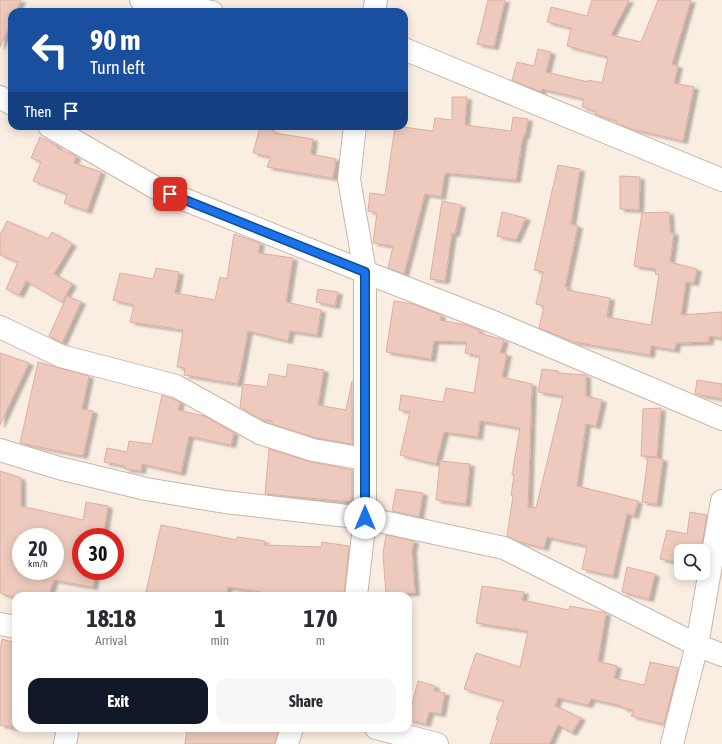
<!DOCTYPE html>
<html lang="en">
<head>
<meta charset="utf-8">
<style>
	:root { --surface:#fff; --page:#f7f7f7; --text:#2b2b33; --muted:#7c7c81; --accent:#111827 }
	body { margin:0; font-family:"Asap Condensed",sans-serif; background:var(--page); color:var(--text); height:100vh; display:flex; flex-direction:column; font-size:15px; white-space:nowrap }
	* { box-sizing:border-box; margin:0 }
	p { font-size:13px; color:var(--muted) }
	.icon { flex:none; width:22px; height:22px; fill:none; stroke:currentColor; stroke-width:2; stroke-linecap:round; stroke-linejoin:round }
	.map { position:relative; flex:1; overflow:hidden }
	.sheet { position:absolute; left:12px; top:592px; width:400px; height:140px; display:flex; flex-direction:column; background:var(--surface); border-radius:12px; box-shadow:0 2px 10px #0003 }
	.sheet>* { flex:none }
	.top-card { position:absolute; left:8px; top:8px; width:400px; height:122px; border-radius:12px; box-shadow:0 2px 10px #0003; background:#1a4fa0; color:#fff; overflow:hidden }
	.tools { position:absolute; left:674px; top:544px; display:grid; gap:8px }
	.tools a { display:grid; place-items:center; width:36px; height:36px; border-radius:8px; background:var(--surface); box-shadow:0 2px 10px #0003; font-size:20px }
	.speed { position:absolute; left:12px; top:528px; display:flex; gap:8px; font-size:20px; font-weight:700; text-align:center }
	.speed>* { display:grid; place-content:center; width:52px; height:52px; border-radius:50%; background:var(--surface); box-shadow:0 2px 10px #0003; line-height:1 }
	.speed small { font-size:10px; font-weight:400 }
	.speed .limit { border:6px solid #d22; background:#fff; color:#111 }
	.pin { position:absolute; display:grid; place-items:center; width:34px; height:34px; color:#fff; margin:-17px; border-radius:8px; box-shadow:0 2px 6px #0006 }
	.me { position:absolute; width:44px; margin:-22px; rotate:0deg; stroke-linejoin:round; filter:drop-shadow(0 0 3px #0008) }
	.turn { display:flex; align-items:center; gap:14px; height:84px; padding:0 16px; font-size:18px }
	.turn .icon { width:52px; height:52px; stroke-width:2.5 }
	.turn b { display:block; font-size:28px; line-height:34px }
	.then { display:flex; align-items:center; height:38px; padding:0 16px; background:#0003; gap:8px; font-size:15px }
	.eta { display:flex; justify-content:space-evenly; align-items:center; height:68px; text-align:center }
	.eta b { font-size:24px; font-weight:700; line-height:28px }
	.cta { display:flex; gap:8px; margin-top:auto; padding:8px 16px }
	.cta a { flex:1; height:46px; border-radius:12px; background:var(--accent); color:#fff; font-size:16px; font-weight:700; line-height:46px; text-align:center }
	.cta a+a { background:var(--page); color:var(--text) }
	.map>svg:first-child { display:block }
	.building { fill:#edcabd; stroke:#deaf9f; fill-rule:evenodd; filter:url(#shadow) }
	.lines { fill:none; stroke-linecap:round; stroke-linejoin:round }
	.street-casing { stroke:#cab5ab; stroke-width:24 }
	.street { stroke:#fff; stroke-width:22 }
	.route-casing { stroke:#114b97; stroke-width:10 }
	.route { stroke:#1a73e8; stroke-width:7 }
</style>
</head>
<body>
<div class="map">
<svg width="722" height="744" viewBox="0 0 722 744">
	<defs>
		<filter id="shadow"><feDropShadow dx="4.5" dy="2.5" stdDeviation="1" flood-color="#0004"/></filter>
	</defs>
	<rect width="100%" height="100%" fill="#faeee3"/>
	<path class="building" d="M0 0H21L16 12H12V20L0 47Z
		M488 0H505L494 47 477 44Z
		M592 0H629L611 35 641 42 658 0H691L672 64 678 66 674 83 694 87 683 141 632 129 616 123 617 121 595 114 596 111 582 107 584 99 542 89 541 92 512 80 517 62 534 66 538 49 551 52 546 72 588 82V80L602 83 608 57 567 46 571 28 547 22 551 7 587 16Z
		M452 97H467L465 125 511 131 513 117 528 119 525 136H523L516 180 445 173 441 197 425 194 404 274 388 268 393 246 373 243 377 213 368 211 370 193 385 195 395 126 433 131 435 118 452 120Z
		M260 127 275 131 274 133 313 139 311 154 336 159 333 178 267 167 271 157 253 153Z
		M40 137 58 146 57 148 76 156 74 163 101 172 87 211 64 203 67 194 33 181 41 162 31 158Z
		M558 165 580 169 571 224 578 226 565 287H568L567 290 610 298 607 317 651 325 659 275 655 274 656 269 634 266 642 213 669 212 670 232 674 233 670 262 697 269 694 283 686 282 681 315 722 312V338L709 336V342L676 343 675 350 651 346 650 355 574 342 539 328 544 306 536 304 543 272 534 270Z
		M620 176 640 177 639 210 620 209Z
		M442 201 461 205 455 234 452 233 445 281 430 279Z
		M502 212 526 218 516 240 497 236Z
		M7 221 48 239 52 232 72 244 54 274 72 284 62 302 26 281 19 295 6 289 18 262 0 255V235Z
		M234 234 260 243 258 253 293 258 286 302 321 310 317 335 290 331 288 341 248 331 238 384 184 375 185 368 177 367 183 330 130 322 134 305 113 300 120 273 153 279 156 268 179 272 175 293 215 300 220 277 227 279Z
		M318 289 338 292 335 306 316 302Z
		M67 296 81 302 62 343 49 336Z
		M394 301 413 304 441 315 440 320 466 325 479 330V333L504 340 500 353 507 354 502 377 532 384 528 507 536 508 563 396 538 392 542 369 558 371V373L586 375V396L602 400 596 426 586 424 577 486 638 501 634 516 627 514 613 576 582 569 587 546 547 537 544 548 520 542 507 536 513 496 511 495 514 475H512L520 428 480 421 478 437 444 432 436 464 400 455 410 412 399 410 401 395 443 402 446 388 474 393 480 356 465 353 467 342 434 341 431 359 386 352Z
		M0 353 29 363 0 425Z
		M38 362 89 376 82 409 93 411 83 456 20 443Z
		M288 364 324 370 318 405 346 410 352 381V444L316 438 272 424V421L260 419 240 407 243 384 267 387 269 374 286 377Z
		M697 380 722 384V399L695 394Z
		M162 395 180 402 178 410 204 416 234 433 231 445 189 436 181 473 142 464 141 471 125 469V466L104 462 107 448 127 452 129 441 152 444Z
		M661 408 657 457 641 456 643 409Z
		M269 449 311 462 352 470V502L265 494Z
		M648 457 663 459 657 504 642 502Z
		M440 461 470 464 466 504 436 500Z
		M0 471 21 478V506L83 520 86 502 108 506 103 537H81V571H96L93 587 54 580 48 596H9L0 593ZM21 537H55V571H47L46 576 33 571H21Z
		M396 489 423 493 419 517 392 511Z
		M690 512 707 515 701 551H681V563L660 559 667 530 687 534Z
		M161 525 237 540V537L265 541 264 545 321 547 322 542 349 546 344 596H272V594L228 587 226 596H145Z
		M386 535 414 541 412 550 415 593 386 595 383 553Z
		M627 567 655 574 649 599 622 592Z
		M482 586 524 592 522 600 569 610 570 606 606 613 598 661 617 666 614 678 643 685 645 683 650 662 678 668 664 724 631 716 634 710 622 708V706L591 699 588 705 558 698 555 706 581 718 572 733 558 725 549 744H490L498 720 496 719 504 701 464 689 476 653 520 667 528 631 476 623Z
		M2 639 16 643V728L0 725V650Z
		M418 681 435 686 434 691 445 693 441 714 429 712 426 724 408 720Z
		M187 728H279L275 744H185Z"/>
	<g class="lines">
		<defs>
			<path id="street" d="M141 0 212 12
				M374 12 376 0
				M404 49 722 180
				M0 97 12 104
				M49 126 156 188 365 272 496 323 722 419
				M355 126 349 179 365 272V518L356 596
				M0 327 61 356 176 386 260 433 313 450 365 459
				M0 450 59 468 146 489 225 502 365 518 504 548 697 645 722 655
				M0 624 16 627
				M376 728 437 744
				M65 744 68 728
				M287 744 292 728
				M672 744 697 645 722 501"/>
		</defs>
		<use href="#street" class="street-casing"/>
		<use href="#street" class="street"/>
	</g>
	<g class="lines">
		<defs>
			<path id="route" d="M170 194 365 272V518"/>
		</defs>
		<use href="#route" class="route-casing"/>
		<use href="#route" class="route"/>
	</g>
</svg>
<div class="tools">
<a><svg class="icon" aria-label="search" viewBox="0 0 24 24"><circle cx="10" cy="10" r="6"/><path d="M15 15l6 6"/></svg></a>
</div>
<div class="speed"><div>20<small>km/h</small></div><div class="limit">30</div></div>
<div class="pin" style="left:170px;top:194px;background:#d93025"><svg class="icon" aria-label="arrive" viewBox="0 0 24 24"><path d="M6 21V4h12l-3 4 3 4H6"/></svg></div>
<svg class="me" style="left:365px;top:518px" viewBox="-20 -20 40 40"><circle r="19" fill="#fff"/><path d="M0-13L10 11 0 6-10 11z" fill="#1a73e8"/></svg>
<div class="top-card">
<div class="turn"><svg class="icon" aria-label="left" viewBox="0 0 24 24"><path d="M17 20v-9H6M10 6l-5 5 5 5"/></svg><div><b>90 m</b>Turn left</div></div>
<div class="then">Then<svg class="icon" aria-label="arrive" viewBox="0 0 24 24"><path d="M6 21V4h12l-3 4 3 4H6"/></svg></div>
</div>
<section class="sheet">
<div class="eta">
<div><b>18:18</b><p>Arrival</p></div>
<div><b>1</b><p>min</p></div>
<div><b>170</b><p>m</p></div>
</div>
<div class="cta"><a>Exit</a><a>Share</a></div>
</section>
</div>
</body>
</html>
